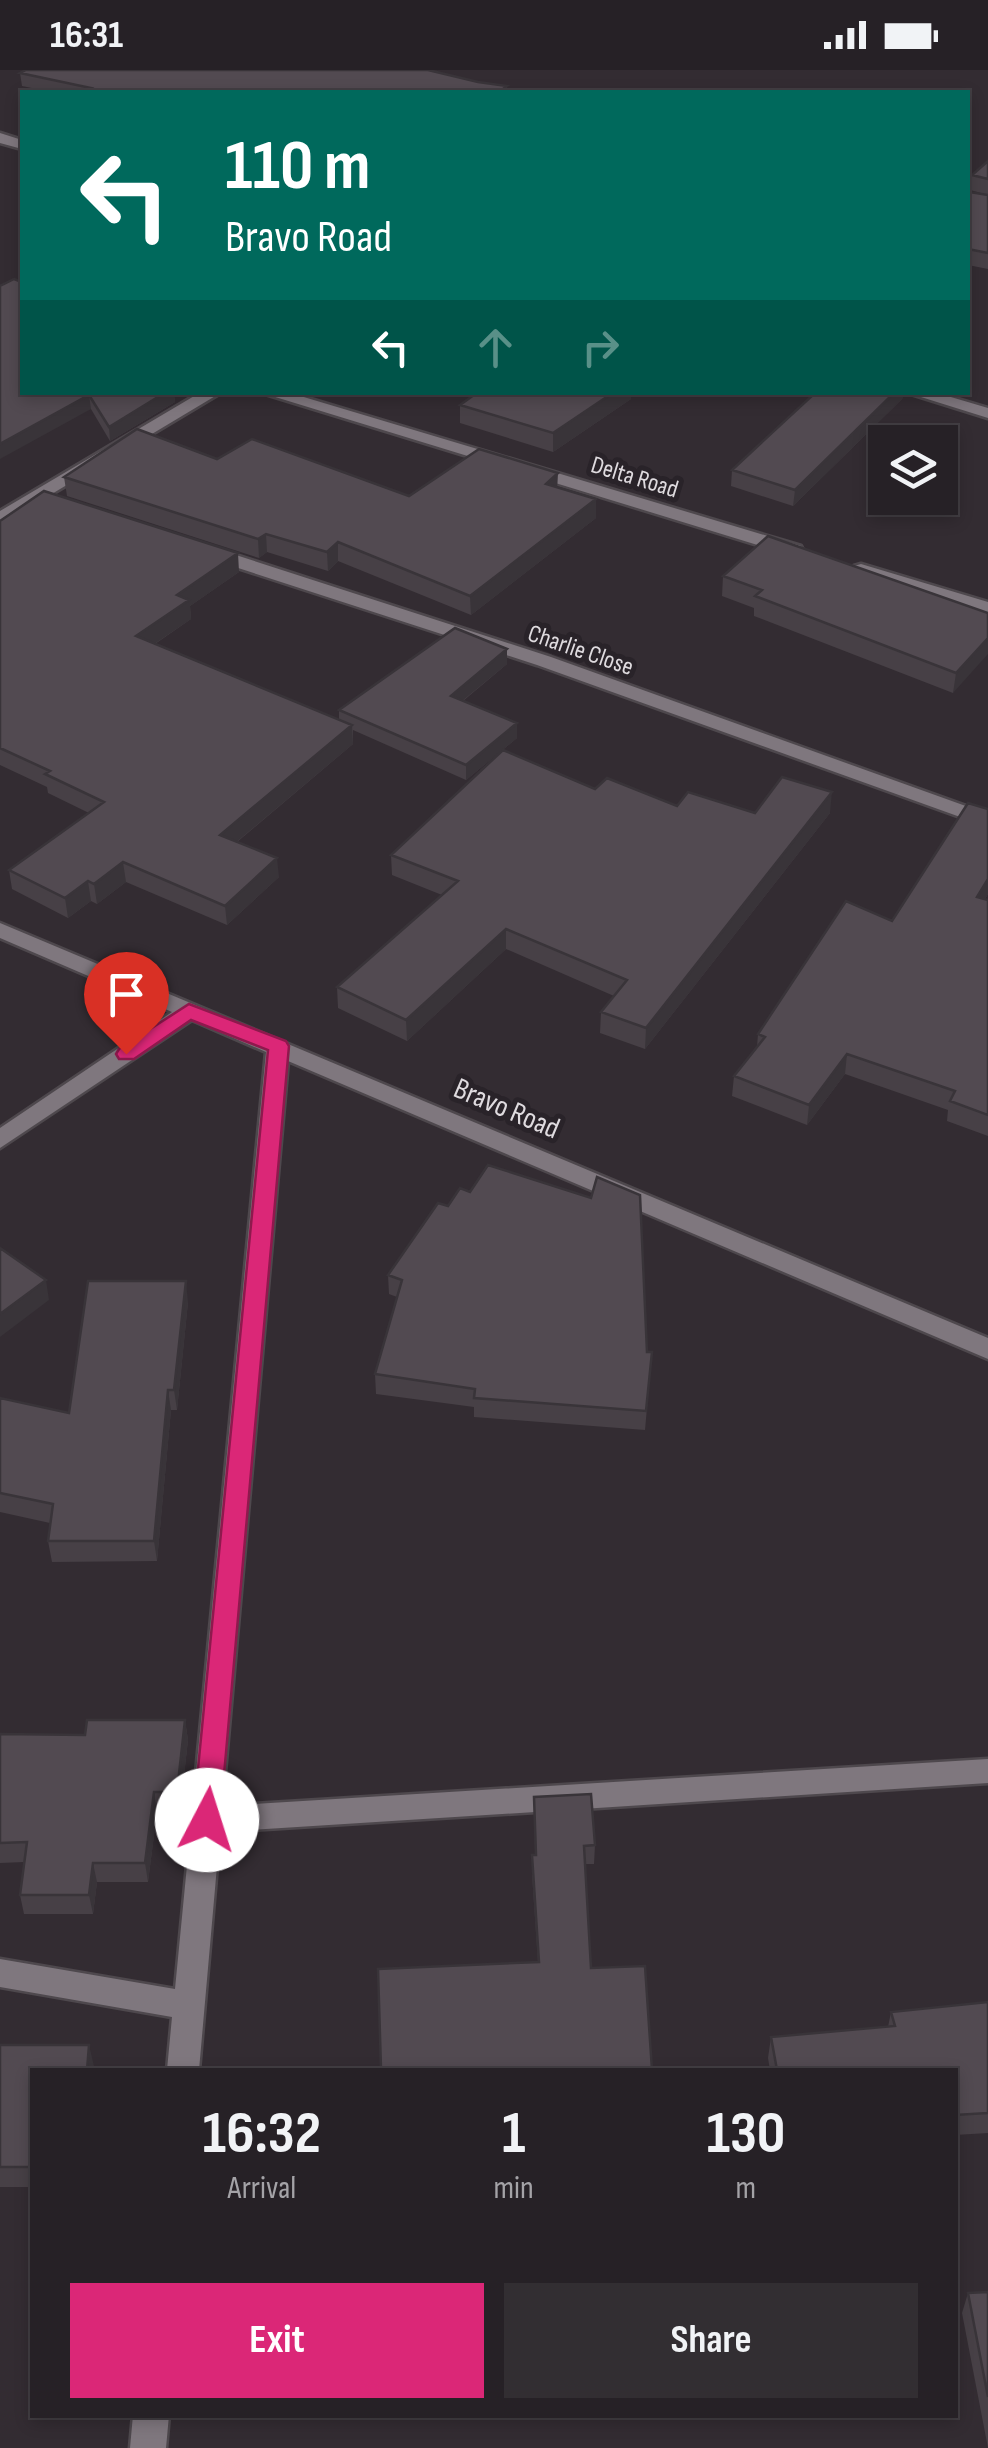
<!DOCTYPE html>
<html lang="en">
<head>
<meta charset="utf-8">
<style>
	:root { --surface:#262126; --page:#322e32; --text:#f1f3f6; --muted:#a4a3a7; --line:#423e43; --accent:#db2777 }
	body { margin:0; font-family:"Sofia Sans Condensed",sans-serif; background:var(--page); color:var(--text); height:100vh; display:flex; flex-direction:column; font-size:38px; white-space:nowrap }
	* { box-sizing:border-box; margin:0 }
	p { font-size:32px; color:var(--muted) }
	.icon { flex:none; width:55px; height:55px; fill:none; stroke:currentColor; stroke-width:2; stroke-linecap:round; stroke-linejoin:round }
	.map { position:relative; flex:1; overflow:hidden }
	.drawer { position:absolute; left:30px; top:1998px; width:928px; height:350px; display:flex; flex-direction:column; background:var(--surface); border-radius:0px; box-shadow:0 5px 15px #0003,0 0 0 2px var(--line) }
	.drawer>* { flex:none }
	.hud { position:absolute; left:20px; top:20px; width:950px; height:305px; border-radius:0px; box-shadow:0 5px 15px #0003,0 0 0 2px var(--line); background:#00695c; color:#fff; overflow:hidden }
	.buttons { position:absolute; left:868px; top:355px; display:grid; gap:20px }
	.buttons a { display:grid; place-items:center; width:90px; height:90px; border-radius:0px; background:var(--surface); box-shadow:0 5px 15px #0003,0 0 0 2px var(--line); font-size:50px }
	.pin { position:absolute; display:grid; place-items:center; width:85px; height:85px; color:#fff; margin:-102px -42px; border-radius:50% 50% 50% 0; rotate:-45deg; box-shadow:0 0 10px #0007 }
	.pin .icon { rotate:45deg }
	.me { position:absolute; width:110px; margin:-55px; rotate:5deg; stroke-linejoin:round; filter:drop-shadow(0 0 8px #0008) }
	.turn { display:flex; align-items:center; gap:35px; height:210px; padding:0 40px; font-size:45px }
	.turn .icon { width:130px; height:130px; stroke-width:2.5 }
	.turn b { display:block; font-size:70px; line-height:85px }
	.lanes { display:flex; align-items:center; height:95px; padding:0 40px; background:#0003; justify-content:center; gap:50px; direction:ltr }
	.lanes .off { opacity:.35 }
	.eta { display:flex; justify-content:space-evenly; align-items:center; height:170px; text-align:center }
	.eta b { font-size:60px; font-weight:700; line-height:70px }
	.cta { display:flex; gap:20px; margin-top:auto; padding:20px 40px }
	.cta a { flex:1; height:115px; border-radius:0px; background:var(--accent); color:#fff; font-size:40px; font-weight:700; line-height:115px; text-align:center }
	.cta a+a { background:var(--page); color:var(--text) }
	.status { display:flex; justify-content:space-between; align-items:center; height:70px; padding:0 50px; background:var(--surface); direction:ltr }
	.status svg { height:28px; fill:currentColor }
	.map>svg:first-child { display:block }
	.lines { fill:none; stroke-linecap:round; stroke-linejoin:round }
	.minor-casing { stroke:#4e484d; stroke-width:5 }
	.minor { fill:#7f777e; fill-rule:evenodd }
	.wall { fill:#474046 }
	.shaded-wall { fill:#393439 }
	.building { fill:#524a51; stroke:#393439; stroke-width:2.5 }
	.route { fill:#db2777; stroke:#8e194d; stroke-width:2.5 }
	.labels { text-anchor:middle; stroke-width:10; stroke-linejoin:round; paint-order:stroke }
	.far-street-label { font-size:25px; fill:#dfdbdf; stroke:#292329 }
	.street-label { font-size:30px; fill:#dfdbdf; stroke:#292329 }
</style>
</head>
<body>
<div class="status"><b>16:31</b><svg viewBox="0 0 49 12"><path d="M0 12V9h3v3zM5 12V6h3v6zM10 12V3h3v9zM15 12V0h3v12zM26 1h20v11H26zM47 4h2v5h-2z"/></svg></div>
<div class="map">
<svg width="988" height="2378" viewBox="0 0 988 2378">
	<rect width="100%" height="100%" fill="#332c32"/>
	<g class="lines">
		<defs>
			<path id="minor" d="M0 63 22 70V79L0 73Z
				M201 322H222L0 455V441Z
				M259 322H287L801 476 803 480 801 484H787Z
				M905 322H934L988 338V348Z
				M208 476 551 587 988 744V757L537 595 201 486V478Z
				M861 494 988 532V544L854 504V496Z
				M0 853 988 1268V1289L288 991 222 1736 988 1689V1713L220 1762 199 2000H167L172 1947 0 1917V1889L175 1919 266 982 192 950 0 1078V1058L172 942 0 868Z
				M133 2345H169L166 2378H130Z"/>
		</defs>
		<use href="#minor" class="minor-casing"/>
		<use href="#minor" class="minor"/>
	</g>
	<path class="wall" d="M20 3 478 12 507 16V22H51L22 16Z
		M988 91V125L970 120 972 105Z
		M968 115 969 122 988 125V199L968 195Z
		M22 322 174 325 175 332 110 371 91 339Z
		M478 322H631V329L553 382 460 353V335Z
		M903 328 793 436 731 416 732 400Z
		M217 389 409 426 557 417 596 448 471 545 338 491 328 501 267 482 259 488 67 426 64 407Z
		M0 451 239 502 190 536 191 549 155 574 339 650V640L507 579V594L463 631 517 653V668L466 710 353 660V674L237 772 279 807 227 855 126 812 97 834 91 831 68 848 12 819 9 800 89 743 48 723 47 717 0 695Z
		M723 506 988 543 953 623 754 546V538L722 526Z
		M595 719 677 736 755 743H830L645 979 600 963 601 942 614 926 506 879 407 971 338 938 337 917 442 825 392 805 391 785Z
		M988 739V824L985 829 988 830V1066L947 1051 948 1040 845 1004 807 1055 732 1026 734 1006 757 977 758 964 892 851Z
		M388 1205 652 1282 645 1360 474 1347V1337L376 1324 375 1304 397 1227 389 1224Z
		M188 1232 177 1340H171L157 1491 52 1492 48 1471 50 1453 0 1442V1328L69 1343Z
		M185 1650 188 1670 180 1742H157L148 1812H97L93 1844H24L20 1825 24 1792 0 1793V1664L85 1665Z
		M534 1727 595 1775 594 1794H585L591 1898 381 1999 538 1892 532 1804V1785H535Z
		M988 1932V2063L955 2065V2000H770L768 1988 771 1967 888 1957 891 1942Z
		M0 1975H89L93 2000H32V2117H0Z
		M988 2222V2378L962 2243 968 2223Z"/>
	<path class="shaded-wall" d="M166 322H179L174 325 175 332 110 371 109 357Z
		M614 322H631V329L553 382V363Z
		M895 322H904L903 328 793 436 795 420Z
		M89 325 91 339 0 389V374Z
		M558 403 557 422 546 414Z
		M596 429V448L471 545 470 526Z
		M266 464 267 482 259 488 258 469Z
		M338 472V491L328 501 327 482Z
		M238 483 239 502 190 536 191 549 138 585 136 566 177 525Z
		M988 568V584L953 623 956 603Z
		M507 579V594L451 640V626Z
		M517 653V668L466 710V695Z
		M352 655 353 674 222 784 220 765Z
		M832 722 830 743 645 979 646 958Z
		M277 788 279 807 227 855 225 836Z
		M123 792 126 812 97 834 94 814Z
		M988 809V824L974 847 977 827Z
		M88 811 91 831 68 848 65 828Z
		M506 859V879L407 971 406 950Z
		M847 984 845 1004 807 1055 809 1035Z
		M46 1210 49 1230 0 1267V1244Z
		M186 1211 188 1232 177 1340 174 1320Z
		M168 1320 171 1340 157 1491 154 1471Z
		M185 1650 188 1670 180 1742 177 1722Z
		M154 1722 157 1742 148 1812 145 1793Z
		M93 1793 97 1812 93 1844 89 1825Z
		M89 1975 94 1996 93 2000H87Z"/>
	<path class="building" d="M26 0H428L478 12 507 16 499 22H84L91 18 20 3Z
		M988 91V109L972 105Z
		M968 115 969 122 988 125V183L968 179Z
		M14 209 22 212V322H166L109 357 89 325 0 374V216Z
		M478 322H614L553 363 460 335Z
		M816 322H895L795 420 732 400Z
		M137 359 217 389 252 369 409 426 479 379 558 403 546 414 596 429 470 526 338 472 327 482 266 464 258 469 64 407Z
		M44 421 238 483 177 525 189 530 136 566 352 655 220 765 277 788 225 836 123 792 94 814 88 811 65 828 9 800 104 732 45 704 50 701 0 678V451Z
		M768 466 988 543V568L956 603 755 526 762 520 723 506Z
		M455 558 507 579 451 626 517 653 466 695 339 640Z
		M503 680 595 719 607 708 677 736 688 722 755 743 782 707 832 722 646 958 601 942 627 910 506 859 406 950 337 917 458 811 391 785Z
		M968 733 988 739V809L977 827 988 830V1045L950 1031 955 1021 847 984 809 1035 734 1006 765 967 758 964 846 831 892 851Z
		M488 1095 591 1128 597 1107 640 1125 647 1282H652L646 1341 474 1328 475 1319 375 1304 402 1210 388 1205 438 1133 448 1136 460 1118 470 1122Z
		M0 1178 46 1210 0 1244Z
		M88 1211H186L174 1320H168L154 1471H48L53 1434 0 1423V1328L69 1343Z
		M87 1650H185L177 1722H154L145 1793H93L89 1825H20L27 1772 0 1773V1664L85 1665Z
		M591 1724 595 1775 584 1776 591 1898 645 1896 652 2000H364L381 1999 378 1899 539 1892 532 1785H536L534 1727Z
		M988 1932V2043L955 2045V2000H777L771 1967 895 1956 891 1942Z
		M0 1975H89L87 2000H32V2097H0Z
		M988 2222V2327L968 2223Z"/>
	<path class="route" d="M189 934 286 971 289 976 220 1750 216 1758 207 1761 197 1758 193 1750 268 980 191 950 134 989H119L116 984 119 979Z"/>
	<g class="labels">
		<g class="far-street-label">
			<text transform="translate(635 406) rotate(17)" y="9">Delta Road</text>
			<text transform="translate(581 579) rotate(19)" y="9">Charlie Close</text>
		</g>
		<g class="street-label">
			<text transform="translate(507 1038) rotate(23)" y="10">Bravo Road</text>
		</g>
	</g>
</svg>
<div class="buttons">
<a><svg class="icon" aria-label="layers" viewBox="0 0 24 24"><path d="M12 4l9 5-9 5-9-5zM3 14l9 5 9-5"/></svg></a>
</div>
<div class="pin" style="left:126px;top:984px;background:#d93025"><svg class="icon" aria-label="arrive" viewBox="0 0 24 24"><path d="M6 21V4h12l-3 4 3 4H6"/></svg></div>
<svg class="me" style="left:207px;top:1750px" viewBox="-20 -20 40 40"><circle r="19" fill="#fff"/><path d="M0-13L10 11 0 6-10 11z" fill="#db2777"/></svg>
<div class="hud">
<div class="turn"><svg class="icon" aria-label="left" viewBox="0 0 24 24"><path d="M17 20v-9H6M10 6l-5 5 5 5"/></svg><div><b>110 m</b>Bravo Road</div></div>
<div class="lanes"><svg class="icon" aria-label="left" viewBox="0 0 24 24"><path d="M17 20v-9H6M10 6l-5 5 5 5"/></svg><svg class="icon off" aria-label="ahead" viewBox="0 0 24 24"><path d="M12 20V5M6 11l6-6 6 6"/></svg><svg class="icon off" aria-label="right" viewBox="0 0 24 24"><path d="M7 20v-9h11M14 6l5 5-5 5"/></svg></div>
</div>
<section class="drawer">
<div class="eta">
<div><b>16:32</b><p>Arrival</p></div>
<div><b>1</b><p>min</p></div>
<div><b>130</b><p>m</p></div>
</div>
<div class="cta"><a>Exit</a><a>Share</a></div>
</section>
</div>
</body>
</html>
